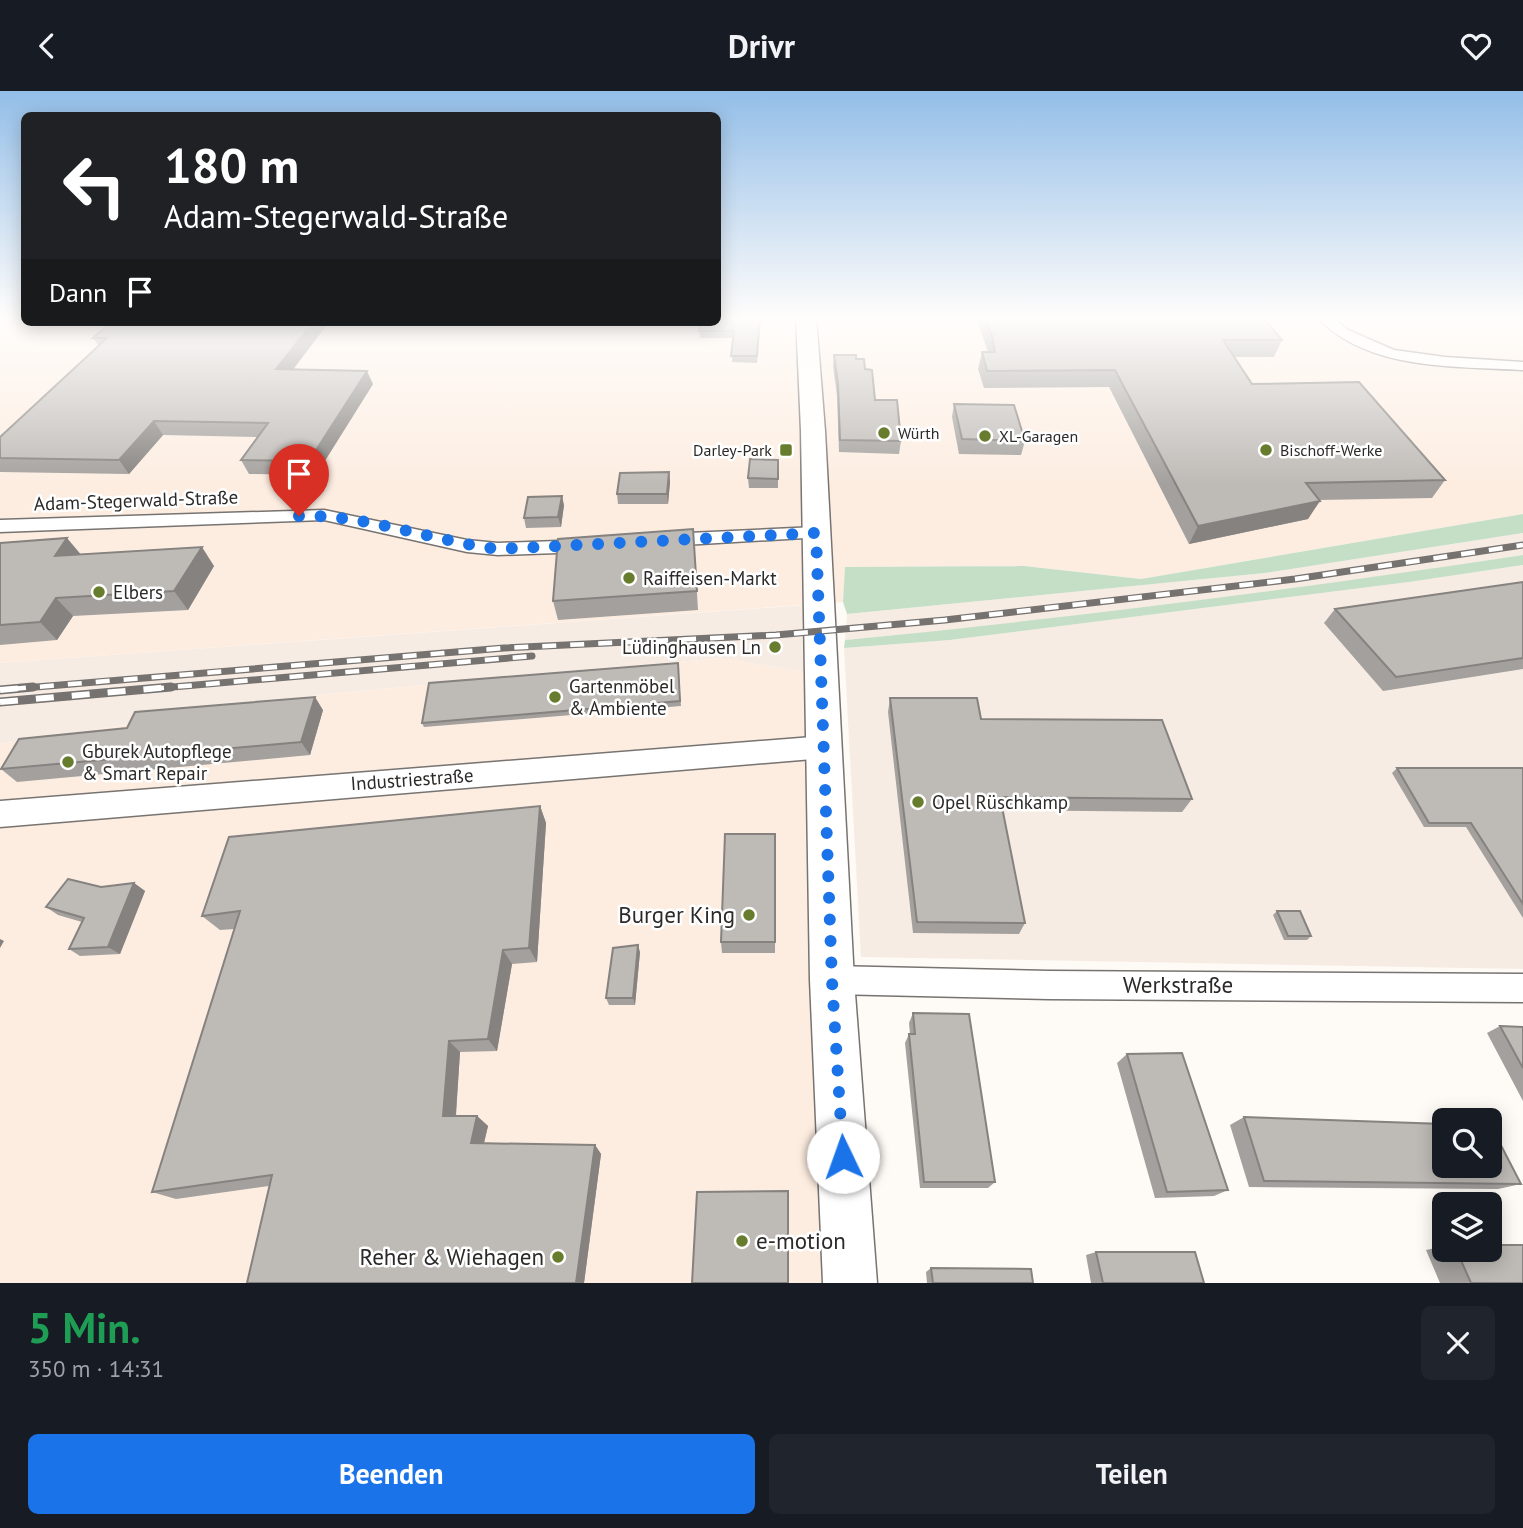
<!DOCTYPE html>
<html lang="de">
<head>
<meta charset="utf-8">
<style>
	:root { --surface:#171b24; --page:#20242c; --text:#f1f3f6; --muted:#9ea1a6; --accent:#1a73e8 }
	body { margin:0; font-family:"PT Sans",sans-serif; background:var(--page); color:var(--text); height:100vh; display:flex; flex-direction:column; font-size:26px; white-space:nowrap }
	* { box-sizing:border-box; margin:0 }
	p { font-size:23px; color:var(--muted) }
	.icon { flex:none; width:38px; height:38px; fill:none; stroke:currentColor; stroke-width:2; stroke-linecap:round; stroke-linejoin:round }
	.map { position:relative; height:1192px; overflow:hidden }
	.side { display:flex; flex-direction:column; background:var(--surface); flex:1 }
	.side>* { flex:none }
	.banner { position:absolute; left:21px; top:21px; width:700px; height:214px; border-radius:10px; box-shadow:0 4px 18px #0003; background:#202124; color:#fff; overflow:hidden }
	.tools { position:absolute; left:1432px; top:1017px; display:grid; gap:14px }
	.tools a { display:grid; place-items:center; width:70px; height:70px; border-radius:10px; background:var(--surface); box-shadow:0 4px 18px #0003; font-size:35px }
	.pin { position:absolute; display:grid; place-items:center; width:60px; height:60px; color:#fff; margin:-72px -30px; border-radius:50% 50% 50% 0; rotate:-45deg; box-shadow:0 0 7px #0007 }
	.pin .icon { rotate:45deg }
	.me { position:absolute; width:77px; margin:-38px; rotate:357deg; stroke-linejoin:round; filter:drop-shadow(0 0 5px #0008) }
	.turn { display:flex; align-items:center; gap:24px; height:147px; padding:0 28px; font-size:32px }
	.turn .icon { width:91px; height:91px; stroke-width:2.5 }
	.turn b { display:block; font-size:49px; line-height:60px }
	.then { display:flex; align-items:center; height:66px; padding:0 28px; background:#0003; gap:14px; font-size:26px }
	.round { display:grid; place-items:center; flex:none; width:74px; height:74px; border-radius:10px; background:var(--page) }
	.summary { display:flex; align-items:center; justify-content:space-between; height:119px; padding:0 28px }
	h1 { font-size:42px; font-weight:700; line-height:52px; color:#1e9e55 }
	.button { display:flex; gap:14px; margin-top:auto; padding:14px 28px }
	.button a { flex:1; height:80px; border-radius:10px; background:var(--accent); color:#fff; font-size:28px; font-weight:700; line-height:80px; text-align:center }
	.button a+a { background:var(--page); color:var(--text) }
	header { display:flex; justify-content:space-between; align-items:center; height:91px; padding:0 28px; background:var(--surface); font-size:32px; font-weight:700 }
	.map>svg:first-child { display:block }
	.built { fill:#f7ece3 }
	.industrial { fill:#fdede1 }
	.green { fill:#c5dfc7 }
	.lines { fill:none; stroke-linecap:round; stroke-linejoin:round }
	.minor-casing { stroke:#777370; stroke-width:3 }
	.tertiary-casing { stroke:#777370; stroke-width:3 }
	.primary-casing { stroke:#777370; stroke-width:3 }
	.minor { fill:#fff; fill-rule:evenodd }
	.tertiary { fill:#fff; fill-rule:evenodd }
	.primary { fill:#fff; fill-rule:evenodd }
	.rail-far1-casing { stroke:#757270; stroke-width:7 }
	.rail-casing { stroke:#757270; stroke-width:9 }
	.rail-far1 { stroke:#fff; stroke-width:4.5; stroke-dasharray:14; stroke-linecap:butt }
	.rail { stroke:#fff; stroke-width:6; stroke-dasharray:18; stroke-linecap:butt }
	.wall { fill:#a3a09d }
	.shaded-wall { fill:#85827f }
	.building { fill:#bebab6; stroke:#85827f; stroke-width:2 }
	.route { stroke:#1a73e8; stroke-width:12; stroke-dasharray:0 21.6 }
	.poi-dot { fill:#677c2d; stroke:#fff; stroke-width:2.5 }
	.labels { text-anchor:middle; stroke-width:5; stroke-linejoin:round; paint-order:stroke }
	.far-poi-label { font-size:16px; fill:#2c2a29; stroke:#fff; text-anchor:start }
	.street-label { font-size:19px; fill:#2c2a29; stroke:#fff }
	.poi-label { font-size:19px; fill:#2c2a29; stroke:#fff; text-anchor:start }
	.near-poi-label { font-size:23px; fill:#2c2a29; stroke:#fff; text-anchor:end }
	.near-street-label { font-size:23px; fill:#2c2a29; stroke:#fff }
</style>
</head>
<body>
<header><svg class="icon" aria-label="back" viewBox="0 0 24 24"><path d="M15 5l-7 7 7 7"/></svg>Drivr<svg class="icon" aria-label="heart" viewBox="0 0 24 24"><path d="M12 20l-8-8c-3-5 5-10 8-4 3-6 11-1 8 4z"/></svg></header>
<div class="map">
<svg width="1523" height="1192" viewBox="0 0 1523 1192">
	<rect width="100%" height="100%" fill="#fefaf6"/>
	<path class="built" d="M1523 442V464L1344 492 995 535 845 549 847 523 1265 482Z
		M1523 474V878L861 866 844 557 950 549 1409 491Z
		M806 514 815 583 721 567 327 603 0 653V572Z"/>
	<path class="industrial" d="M0 226H24V231H718V226H1523V423L1141 488 1024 475 846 476 843 511 0 572Z
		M722 567 815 583 841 1192H0V653L327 603Z"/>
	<path class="green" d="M1523 423V442L1265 482 847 523 843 511 845 476 1024 475 1141 488Z
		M1523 464V474L1409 491 950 549 844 557 845 549C1072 527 1298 498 1523 464Z"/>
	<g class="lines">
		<defs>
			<path id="minor" d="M1317 226H1332L1348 239 1394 259 1445 266 1523 271V279C1456 275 1367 280 1317 226Z
				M324 419 467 449 498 452 586 449 595 455 586 461 498 464 467 461 324 429 0 441V429Z
				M816 436 822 438 825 442 822 446 667 455 658 449 667 443Z
				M832 875 1049 880 1523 883V911L1049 908 832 903 822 899 818 889 822 879Z"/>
			<path id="tertiary" d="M825 645 835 648 839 656 835 664 825 667 0 736V710Z"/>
			<path id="primary" d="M796 226H816L825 340 854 889 877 1192H823L810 889 801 340Z"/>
		</defs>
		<use href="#minor" class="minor-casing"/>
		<use href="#tertiary" class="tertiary-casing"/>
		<use href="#primary" class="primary-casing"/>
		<use href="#minor" class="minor"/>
		<use href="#tertiary" class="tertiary"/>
		<use href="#primary" class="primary"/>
		<defs>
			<path id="rail-far1" d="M12 598 504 557 776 544 945 529 1295 488 1523 454
				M150 598 532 565"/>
			<path id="rail" d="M0 599 33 596
				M0 611 171 596"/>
		</defs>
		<use href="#rail-far1" class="rail-far1-casing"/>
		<use href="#rail" class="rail-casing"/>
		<use href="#rail-far1" class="rail-far1"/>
		<use href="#rail" class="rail"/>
	</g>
	<path class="wall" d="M760 226 757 272 732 271 733 247H700L699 240Z
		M976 226H1263L1282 249 1274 266H1234L1252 293 1445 389 1432 407 1319 409 1308 428 1189 453 1109 296 984 297 978 278 982 261H988Z
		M111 231H329L293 279 373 293 316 384 249 383 241 369 258 346 163 344 129 383 0 381V346L99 255 93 247Z
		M834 264 856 268 865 278 875 309 901 350 899 363 839 361 837 305 833 276Z
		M954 313 1025 350 1021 364 959 363 952 326Z
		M778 369V397H749L748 387Z
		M669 381 670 391 668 413H618L617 403Z
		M564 414 561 436 526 437 524 427Z
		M693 438 698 519 558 529 553 510Z
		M0 452 81 464 214 475 188 519 73 525 57 549 0 554Z
		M1523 491V578L1383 600 1324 532 1335 518Z
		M678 572 681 615 424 636 422 632Z
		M890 607 981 628 1192 708 1182 721 1002 719 1025 832 1019 843 913 842 888 621Z
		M323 619 310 664 17 691 1 678Z
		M1397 677H1523V827L1466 736H1424L1392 682Z
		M540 715 546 732 537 871 512 873 497 960 460 961 456 1025H477L488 1035 484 1052 595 1054 601 1063 584 1192H247L269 1095 176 1108 152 1101 235 838 220 839 202 825Z
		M775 743V862H722L721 851Z
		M134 792 145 800 120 863 80 865 69 858 82 831 58 824 46 816 101 796Z
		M1277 820 1311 845 1307 849H1284L1273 824Z
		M640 861 635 914H609L606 907Z
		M913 922 995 1091 988 1097H920L905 952 909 943H910L909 932Z
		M1500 935 1523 936V1010L1487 942Z
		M1127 963 1228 1099 1214 1105 1155 1107 1117 972Z
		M1244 1026 1521 1093 1498 1098 1249 1096 1230 1034Z
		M1444 1155V1158H1489L1523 1192H1440L1426 1159Z
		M1096 1161 1204 1192H1091L1086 1164Z
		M931 1177 1033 1192H927L926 1181Z"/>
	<path class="shaded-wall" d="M313 231H329L282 292 276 278Z
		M367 280 373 293 316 384 309 370Z
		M154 330 163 344 129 383 119 369Z
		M669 381 670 391 668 413 667 403Z
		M562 405 564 414 561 436 558 426Z
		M1320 410 1308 428 1189 453 1198 435Z
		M67 447 83 466 55 465Z
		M202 456 214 475 188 519 174 500Z
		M56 507 73 525 57 549 40 531Z
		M315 606 323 619 310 664 301 651Z
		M540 715 546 732 537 871 529 857Z
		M134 792 145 800 120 863 108 856Z
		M0 848 4 850 0 857Z
		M638 854 640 861 635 914 633 907Z
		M503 859 512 873 497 960 488 948Z
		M449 950 460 961 455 1035 443 1025Z
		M477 1025 488 1035 482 1060 471 1052Z
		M595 1054 601 1063 584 1192H576Z"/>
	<path class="building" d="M718 226H760L757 265H731L734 240H699L700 231H718Z
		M985 226H1263L1282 249H1223L1252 293 1359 291 1445 389 1306 392 1320 410 1198 435 1115 279 987 280 982 261H995L992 244Z
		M111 231H313L276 278 367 280 309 370 241 369 268 332 154 330 119 369 0 367V346L107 247H93Z
		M834 264H856V268H864L865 278 872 279 875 309H897L901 350 840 349 838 293Z
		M954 313 1014 314 1025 350 962 348Z
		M750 368 778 369V388L748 387Z
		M669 381 667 403H617L620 382Z
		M562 405 558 426 524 427 528 406Z
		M693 438 697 500 553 510 558 448Z
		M67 447 55 465 202 456 174 500 56 507 40 531 0 534V452Z
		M1523 491V567L1396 586 1335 518Z
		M678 572 680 610 422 632 429 592Z
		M315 606 301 651 1 678 19 648 127 637 135 621Z
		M890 607H977L981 628 1162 629 1192 708 1000 706 1025 832 917 831Z
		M1397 677H1523V813L1471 732H1429Z
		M540 715 529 857 503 859 488 948 449 950 443 1025H477L471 1052 595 1054 576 1192H247L272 1084 152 1101 240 820 202 825 229 746Z
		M725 743H775V851H721Z
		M68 788 101 796 134 792 108 856 69 858 84 827 46 816Z
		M1277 820H1300L1311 845H1288Z
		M638 854 633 907H606L613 857Z
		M913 922 969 923 995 1091H924L909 943H915Z
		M1500 935 1523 936V977Z
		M1182 962 1228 1099 1167 1101 1127 963Z
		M1244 1026 1444 1033V1074H1489V1035H1491L1521 1093 1264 1090Z
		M788 1100V1192H692L697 1101Z
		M1489 1154H1523V1192H1471L1456 1158H1489Z
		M1096 1161H1195L1204 1192H1103Z
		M931 1177 1031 1178 1033 1192H933Z"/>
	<linearGradient id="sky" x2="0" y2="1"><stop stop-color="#93bee8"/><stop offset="0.58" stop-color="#fffdfb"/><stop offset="1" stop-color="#fffdfb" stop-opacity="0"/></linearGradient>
	<rect width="1523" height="393" fill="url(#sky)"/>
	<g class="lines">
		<path class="route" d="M299 425C365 423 432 450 498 458L816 442 832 890 843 1066"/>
	</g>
	<g class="poi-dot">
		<circle cx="884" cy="342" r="7"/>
		<circle cx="985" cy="345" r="7"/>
		<rect x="779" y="352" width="14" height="14" rx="3.5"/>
		<circle cx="1266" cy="359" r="7"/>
		<circle cx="629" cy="487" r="7"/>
		<circle cx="99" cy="501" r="7"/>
		<circle cx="775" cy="556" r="7"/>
		<circle cx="555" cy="606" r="7"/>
		<circle cx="68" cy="671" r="7"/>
		<circle cx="918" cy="711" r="7"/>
		<circle cx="749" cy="824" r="7"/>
		<circle cx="742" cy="1150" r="7"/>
		<circle cx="558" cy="1166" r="7"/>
	</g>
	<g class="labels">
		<g class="far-poi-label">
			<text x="898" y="348">Würth</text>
			<text x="999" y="351">XL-Garagen</text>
			<text x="772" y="365" text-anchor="end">Darley-Park</text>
			<text x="1280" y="365">Bischoff-Werke</text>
		</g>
		<g class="street-label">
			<text transform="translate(136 409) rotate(-2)" y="7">Adam-Stegerwald-Straße</text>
			<text transform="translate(412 688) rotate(-4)" y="7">Industriestraße</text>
		</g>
		<g class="poi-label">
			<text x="643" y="494">Raiffeisen-Markt</text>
			<text x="113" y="508">Elbers</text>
			<text x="761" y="563" text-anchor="end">Lüdinghausen Ln</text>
			<text x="569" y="602">Gartenmöbel<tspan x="569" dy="22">&amp; Ambiente</tspan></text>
			<text x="82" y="667">Gburek Autopflege<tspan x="82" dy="22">&amp; Smart Repair</tspan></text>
			<text x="932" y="718">Opel Rüschkamp</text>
		</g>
		<g class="near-poi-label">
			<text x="735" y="832">Burger King</text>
			<text x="756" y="1158" text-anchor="start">e-motion</text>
			<text x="544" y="1174">Reher &amp; Wiehagen</text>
		</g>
		<g class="near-street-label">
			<text x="1178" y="902">Werkstraße</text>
		</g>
	</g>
</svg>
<div class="tools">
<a><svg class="icon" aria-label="search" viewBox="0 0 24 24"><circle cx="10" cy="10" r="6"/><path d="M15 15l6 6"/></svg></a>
<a><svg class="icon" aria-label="layers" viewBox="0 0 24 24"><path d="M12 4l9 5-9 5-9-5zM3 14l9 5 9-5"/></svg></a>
</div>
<div class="pin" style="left:299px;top:425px;background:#d93025"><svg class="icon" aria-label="arrive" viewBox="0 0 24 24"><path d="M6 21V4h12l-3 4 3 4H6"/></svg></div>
<svg class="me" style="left:843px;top:1066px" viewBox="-20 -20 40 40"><circle r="19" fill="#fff"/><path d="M0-13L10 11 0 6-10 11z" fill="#1a73e8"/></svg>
<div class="banner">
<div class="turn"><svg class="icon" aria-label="left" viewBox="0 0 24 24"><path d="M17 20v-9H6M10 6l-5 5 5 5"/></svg><div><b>180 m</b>Adam-Stegerwald-Straße</div></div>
<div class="then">Dann<svg class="icon" aria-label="arrive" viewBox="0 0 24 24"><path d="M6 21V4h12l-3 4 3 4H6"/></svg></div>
</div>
</div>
<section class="side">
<div class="summary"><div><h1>5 Min.</h1><p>350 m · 14:31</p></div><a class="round"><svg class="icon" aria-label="close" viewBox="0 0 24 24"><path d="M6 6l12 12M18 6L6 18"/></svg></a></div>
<div class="button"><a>Beenden</a><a>Teilen</a></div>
</section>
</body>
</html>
